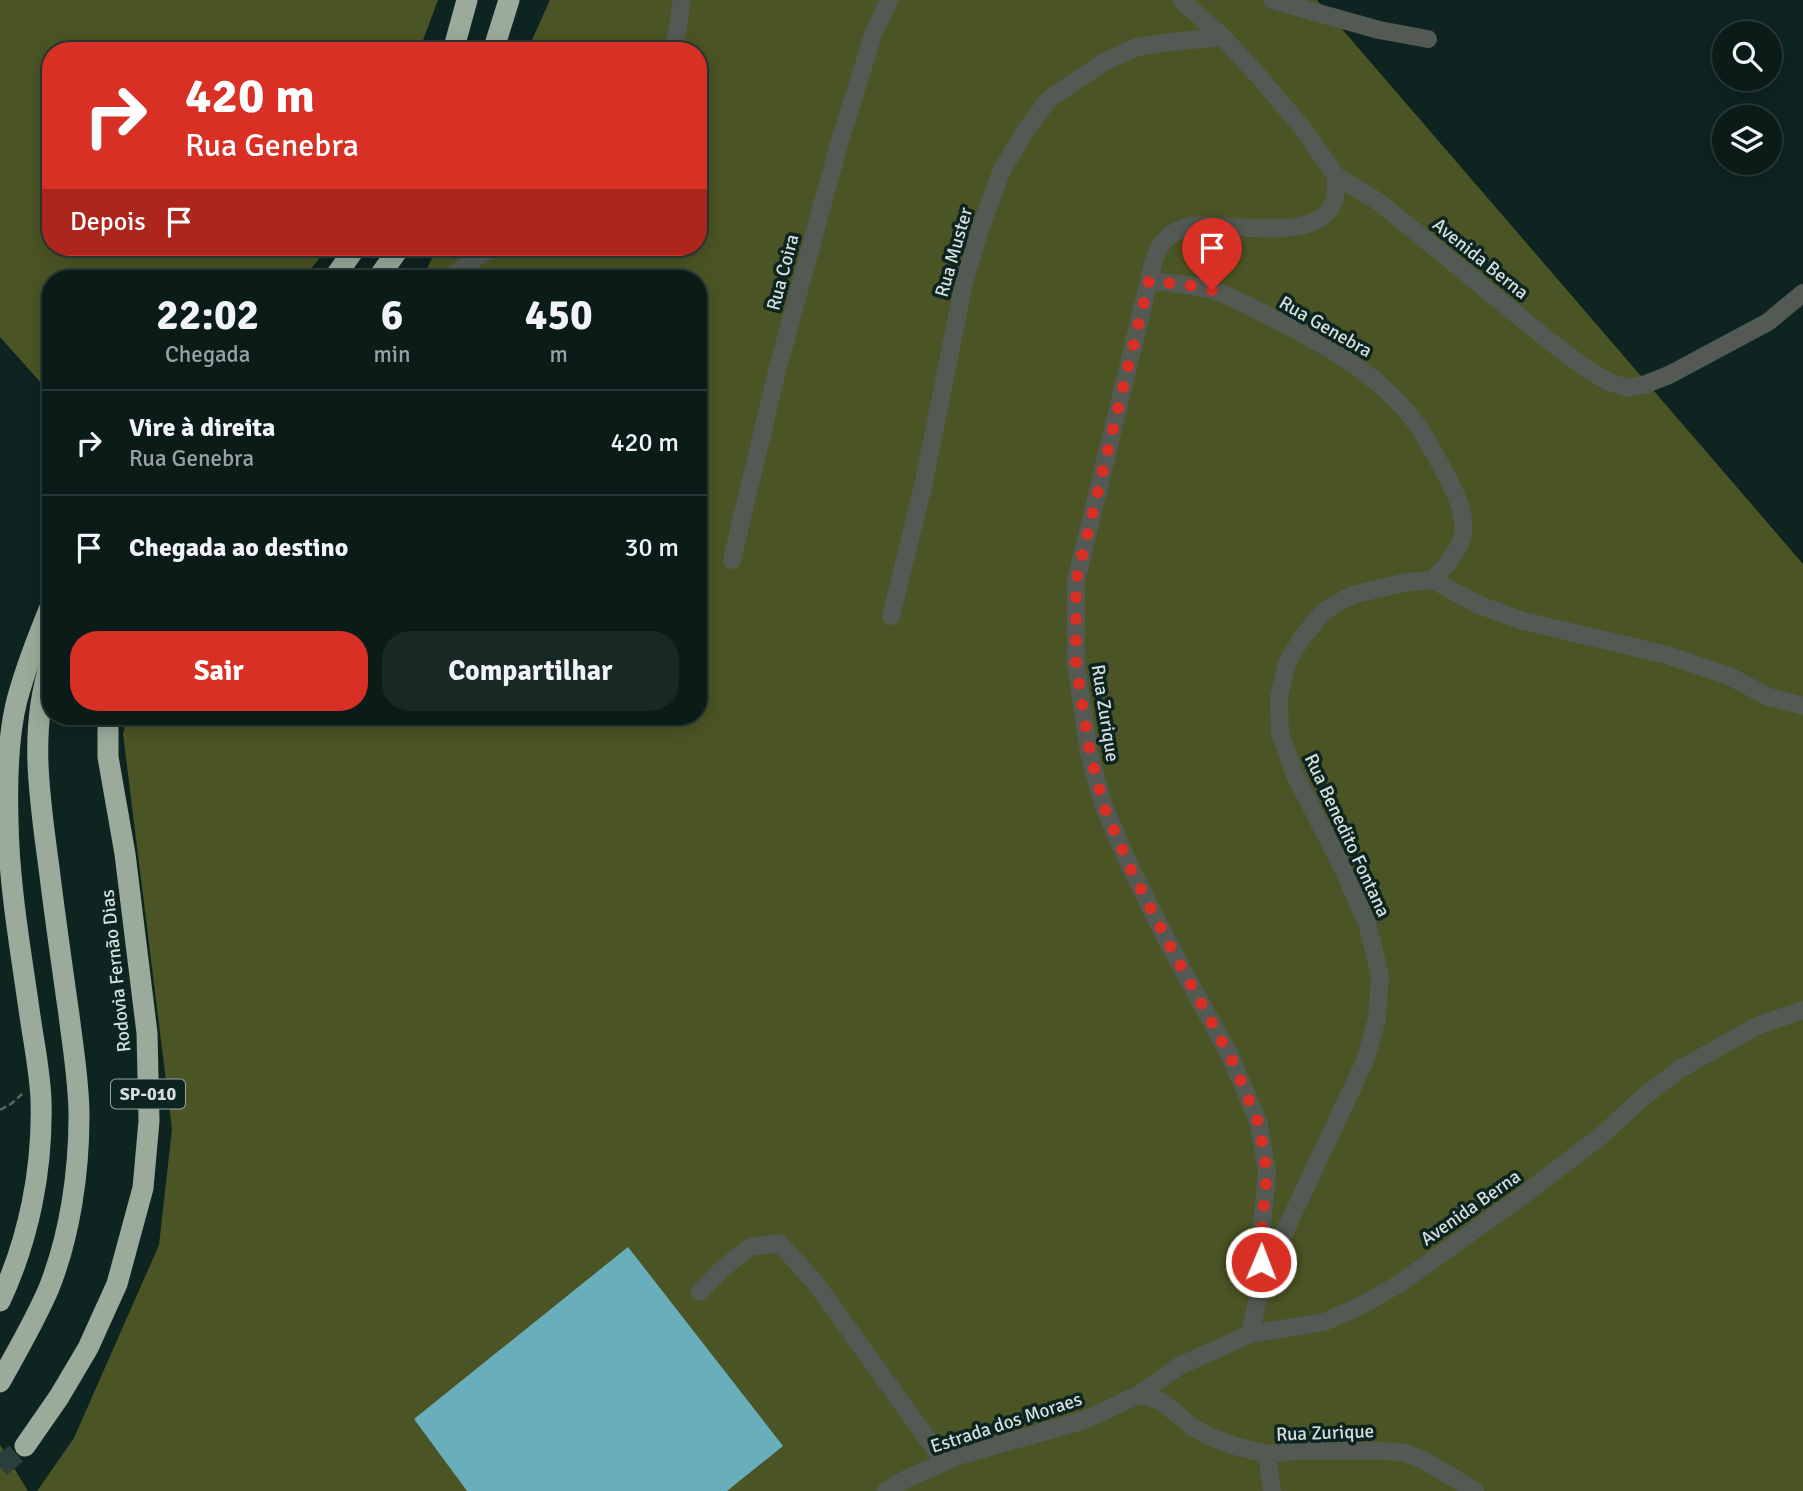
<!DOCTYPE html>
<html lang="pt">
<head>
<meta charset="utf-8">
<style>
	:root { --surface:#0a1b18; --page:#182825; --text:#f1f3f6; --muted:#99a1a2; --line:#2a3937; --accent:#d93025 }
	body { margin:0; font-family:Signika,sans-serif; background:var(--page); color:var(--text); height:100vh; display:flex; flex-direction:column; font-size:26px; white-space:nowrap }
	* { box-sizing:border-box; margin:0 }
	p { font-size:23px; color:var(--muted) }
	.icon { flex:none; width:38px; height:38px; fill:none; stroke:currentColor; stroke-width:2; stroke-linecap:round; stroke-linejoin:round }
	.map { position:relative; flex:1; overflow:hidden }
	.sheet { position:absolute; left:42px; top:270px; width:665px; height:455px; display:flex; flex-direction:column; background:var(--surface); border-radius:28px; box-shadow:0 4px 18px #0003,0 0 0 2px var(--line) }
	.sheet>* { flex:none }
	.hud { position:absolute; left:42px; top:42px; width:665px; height:214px; border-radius:28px; box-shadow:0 4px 18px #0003,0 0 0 2px var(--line); background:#d93025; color:#fff; overflow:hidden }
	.tools { position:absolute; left:1712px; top:21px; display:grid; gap:14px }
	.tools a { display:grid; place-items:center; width:70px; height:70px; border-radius:50%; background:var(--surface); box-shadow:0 4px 18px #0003,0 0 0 2px var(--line); font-size:35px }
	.pin { position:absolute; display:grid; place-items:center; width:60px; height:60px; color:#fff; margin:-72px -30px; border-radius:50% 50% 50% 0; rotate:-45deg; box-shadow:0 0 7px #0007 }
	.pin .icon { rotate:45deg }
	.me { position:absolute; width:77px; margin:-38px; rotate:1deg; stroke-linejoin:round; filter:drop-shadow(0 0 5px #0008) }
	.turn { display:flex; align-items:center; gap:24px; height:147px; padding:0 28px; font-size:32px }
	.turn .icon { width:91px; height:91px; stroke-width:2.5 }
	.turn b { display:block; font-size:49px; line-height:60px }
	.then { display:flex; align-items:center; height:66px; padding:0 28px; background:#0003; gap:14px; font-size:26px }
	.eta { display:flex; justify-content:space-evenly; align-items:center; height:119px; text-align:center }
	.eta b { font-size:42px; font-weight:800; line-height:49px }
	.button { display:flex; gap:14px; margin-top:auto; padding:14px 28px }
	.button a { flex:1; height:80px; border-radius:28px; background:var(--accent); color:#fff; font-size:28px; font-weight:800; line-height:80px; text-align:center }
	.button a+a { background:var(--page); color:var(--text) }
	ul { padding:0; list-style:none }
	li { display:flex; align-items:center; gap:21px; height:105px; padding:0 28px; border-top:2px solid var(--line) }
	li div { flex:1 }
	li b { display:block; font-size:26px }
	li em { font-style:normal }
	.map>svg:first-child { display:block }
	.forest { fill:#4b5424 }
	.building { fill:#69aebb }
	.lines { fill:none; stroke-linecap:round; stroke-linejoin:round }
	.highway-tunnel { stroke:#2b403c; stroke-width:21; stroke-dasharray:21 10; stroke-linecap:butt }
	.path { stroke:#556865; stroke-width:2.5; stroke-dasharray:7 3.5; stroke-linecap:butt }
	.minor { stroke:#535a54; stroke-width:18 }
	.highway { stroke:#9aab9c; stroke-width:21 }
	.route { stroke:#d93025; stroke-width:12; stroke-dasharray:0 21.6 }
	.labels { text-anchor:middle; stroke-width:7; stroke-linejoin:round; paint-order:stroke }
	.shield { fill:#0e2420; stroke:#97a7a4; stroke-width:2 }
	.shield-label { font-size:18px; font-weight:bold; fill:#d2dfdc }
	.street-label { font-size:19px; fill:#d2dfdc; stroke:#0e2420 }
</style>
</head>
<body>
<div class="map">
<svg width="1803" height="1491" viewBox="0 0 1803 1491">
	<rect width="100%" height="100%" fill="#0e2420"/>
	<path class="forest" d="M0 0H438L419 51H51V247H329L303 278H51V394L0 337Z
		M550 0H1317L1803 564V1491H37L74 1438 159 1245 172 1129 123 734 128 716H698V278H420L426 271 437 247H698V51H527Z
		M0 1445 28 1491H0Z"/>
	<path class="building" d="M628 1247 783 1446 727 1491H467L414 1419Z"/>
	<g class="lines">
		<path class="highway-tunnel" d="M0 1467 25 1446"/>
		<path class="path" d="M0 1110 11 1104 22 1094"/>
		<path class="minor" d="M1181 0 1223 37 1262 80 1304 130 1336 176 1379 202 1548 340 1584 367 1609 382 1628 388 1646 384 1669 375 1768 322 1803 293
			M1272 0 1379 30 1428 39
			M674 51 682 0
			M449 278 474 259 493 247
			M1149 281C1170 283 1192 284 1212 290 1237 298 1258 311 1280 322 1323 344 1366 368 1399 403 1419 423 1433 450 1446 475 1456 494 1469 519 1461 541 1455 556 1444 568 1433 580
			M732 560 777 371 839 144 874 32 889 0
			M891 616 923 486 963 287 980 229 1002 170 1026 130 1049 99 1104 62 1137 47 1171 42 1223 37
			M1264 1276 1365 1061 1377 1019 1380 975 1367 923 1342 867 1295 775 1280 733 1279 697 1287 663 1301 639 1324 611 1352 595 1407 582 1433 580 1477 604 1520 620 1667 655 1729 676 1769 697 1803 706
			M700 1292 721 1270 750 1247 779 1243 814 1281 944 1462
			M1250 1334 1262 1279 1260 1245 1267 1173 1259 1124 1232 1060 1170 946 1132 871 1104 807 1089 753 1076 665V581L1149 281C1152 268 1155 251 1164 241 1171 233 1181 228 1192 226 1226 221 1325 247 1335 197 1336 190 1336 182 1336 176
			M1140 1394 1162 1402 1194 1428 1213 1438 1235 1446 1267 1454 1297 1451H1386L1406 1453 1427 1462 1475 1491
			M1267 1454 1272 1491
			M886 1491 906 1479 958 1456 1085 1420 1140 1394 1179 1366 1250 1334 1324 1322 1360 1306 1399 1284 1521 1197 1602 1135 1642 1098 1680 1069 1759 1025 1803 1010"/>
		<path class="highway" d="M453 51 467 0
			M493 51 509 0
			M334 278 356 247
			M378 278 400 247
			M0 1301C29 1239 43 1169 41 1100 40 1072 34 1044 30 1016 21 952 9 886 8 821 7 784 8 735 17 700 26 667 38 636 51 605
			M0 1382C17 1351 35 1321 49 1288 70 1235 79 1173 79 1116 79 1082 73 1048 69 1015 62 966 55 917 49 868 40 800 28 729 51 662
			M25 1446 59 1397 88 1348 117 1284 143 1188 149 1121 147 1033 125 854 108 757V716"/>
	</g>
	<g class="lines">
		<path class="route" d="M1212 290 1188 285 1149 281 1076 581V665L1090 753 1104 807 1132 872 1170 946 1232 1060 1259 1124 1267 1173 1260 1245 1261 1262"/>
	</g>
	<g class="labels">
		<rect class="shield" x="111" y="1079.5" width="74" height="29" rx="5"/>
		<g class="shield-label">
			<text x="148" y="1100">SP-010</text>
		</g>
		<g class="street-label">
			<text transform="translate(953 252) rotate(-74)" y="7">Rua Muster</text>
			<text transform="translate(1481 258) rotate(39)" y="7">Avenida Berna</text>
			<text transform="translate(782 272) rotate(-75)" y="7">Rua Coira</text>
			<text transform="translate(1326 326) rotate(30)" y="7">Rua Genebra</text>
			<text transform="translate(1106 713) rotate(81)" y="7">Rua Zurique</text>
			<text transform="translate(1348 835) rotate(65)" y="7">Rua Benedito Fontana</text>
			<text transform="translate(115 971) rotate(-96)" y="7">Rodovia Fernão Dias</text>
			<text transform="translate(1470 1207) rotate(-35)" y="7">Avenida Berna</text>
			<text transform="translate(1006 1422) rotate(-18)" y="7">Estrada dos Moraes</text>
			<text transform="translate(1325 1432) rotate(-2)" y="7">Rua Zurique</text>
		</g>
	</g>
</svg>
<div class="tools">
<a><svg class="icon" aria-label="search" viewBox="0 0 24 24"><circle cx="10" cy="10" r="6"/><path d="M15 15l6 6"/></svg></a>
<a><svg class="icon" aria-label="layers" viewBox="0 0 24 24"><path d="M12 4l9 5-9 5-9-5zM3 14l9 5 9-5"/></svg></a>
</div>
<div class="pin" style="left:1212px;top:290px;background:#d93025"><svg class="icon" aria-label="arrive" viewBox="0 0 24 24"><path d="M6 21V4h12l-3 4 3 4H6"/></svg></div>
<svg class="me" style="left:1261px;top:1262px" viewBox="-20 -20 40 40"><circle r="17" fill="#d93025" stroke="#fff" stroke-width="3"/><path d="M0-11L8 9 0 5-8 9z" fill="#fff"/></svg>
<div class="hud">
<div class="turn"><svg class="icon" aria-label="right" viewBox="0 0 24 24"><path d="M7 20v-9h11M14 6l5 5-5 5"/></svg><div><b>420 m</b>Rua Genebra</div></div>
<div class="then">Depois<svg class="icon" aria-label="arrive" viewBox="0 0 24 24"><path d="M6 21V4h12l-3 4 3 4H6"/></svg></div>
</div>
<section class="sheet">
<div class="eta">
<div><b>22:02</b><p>Chegada</p></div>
<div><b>6</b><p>min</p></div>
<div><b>450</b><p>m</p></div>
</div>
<ul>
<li><svg class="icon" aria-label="right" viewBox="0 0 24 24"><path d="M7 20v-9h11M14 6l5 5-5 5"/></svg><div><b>Vire à direita</b><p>Rua Genebra</p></div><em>420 m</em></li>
<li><svg class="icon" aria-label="arrive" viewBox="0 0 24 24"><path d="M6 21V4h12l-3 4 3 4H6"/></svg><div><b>Chegada ao destino</b></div><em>30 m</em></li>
</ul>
<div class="button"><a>Sair</a><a>Compartilhar</a></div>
</section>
</div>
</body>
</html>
